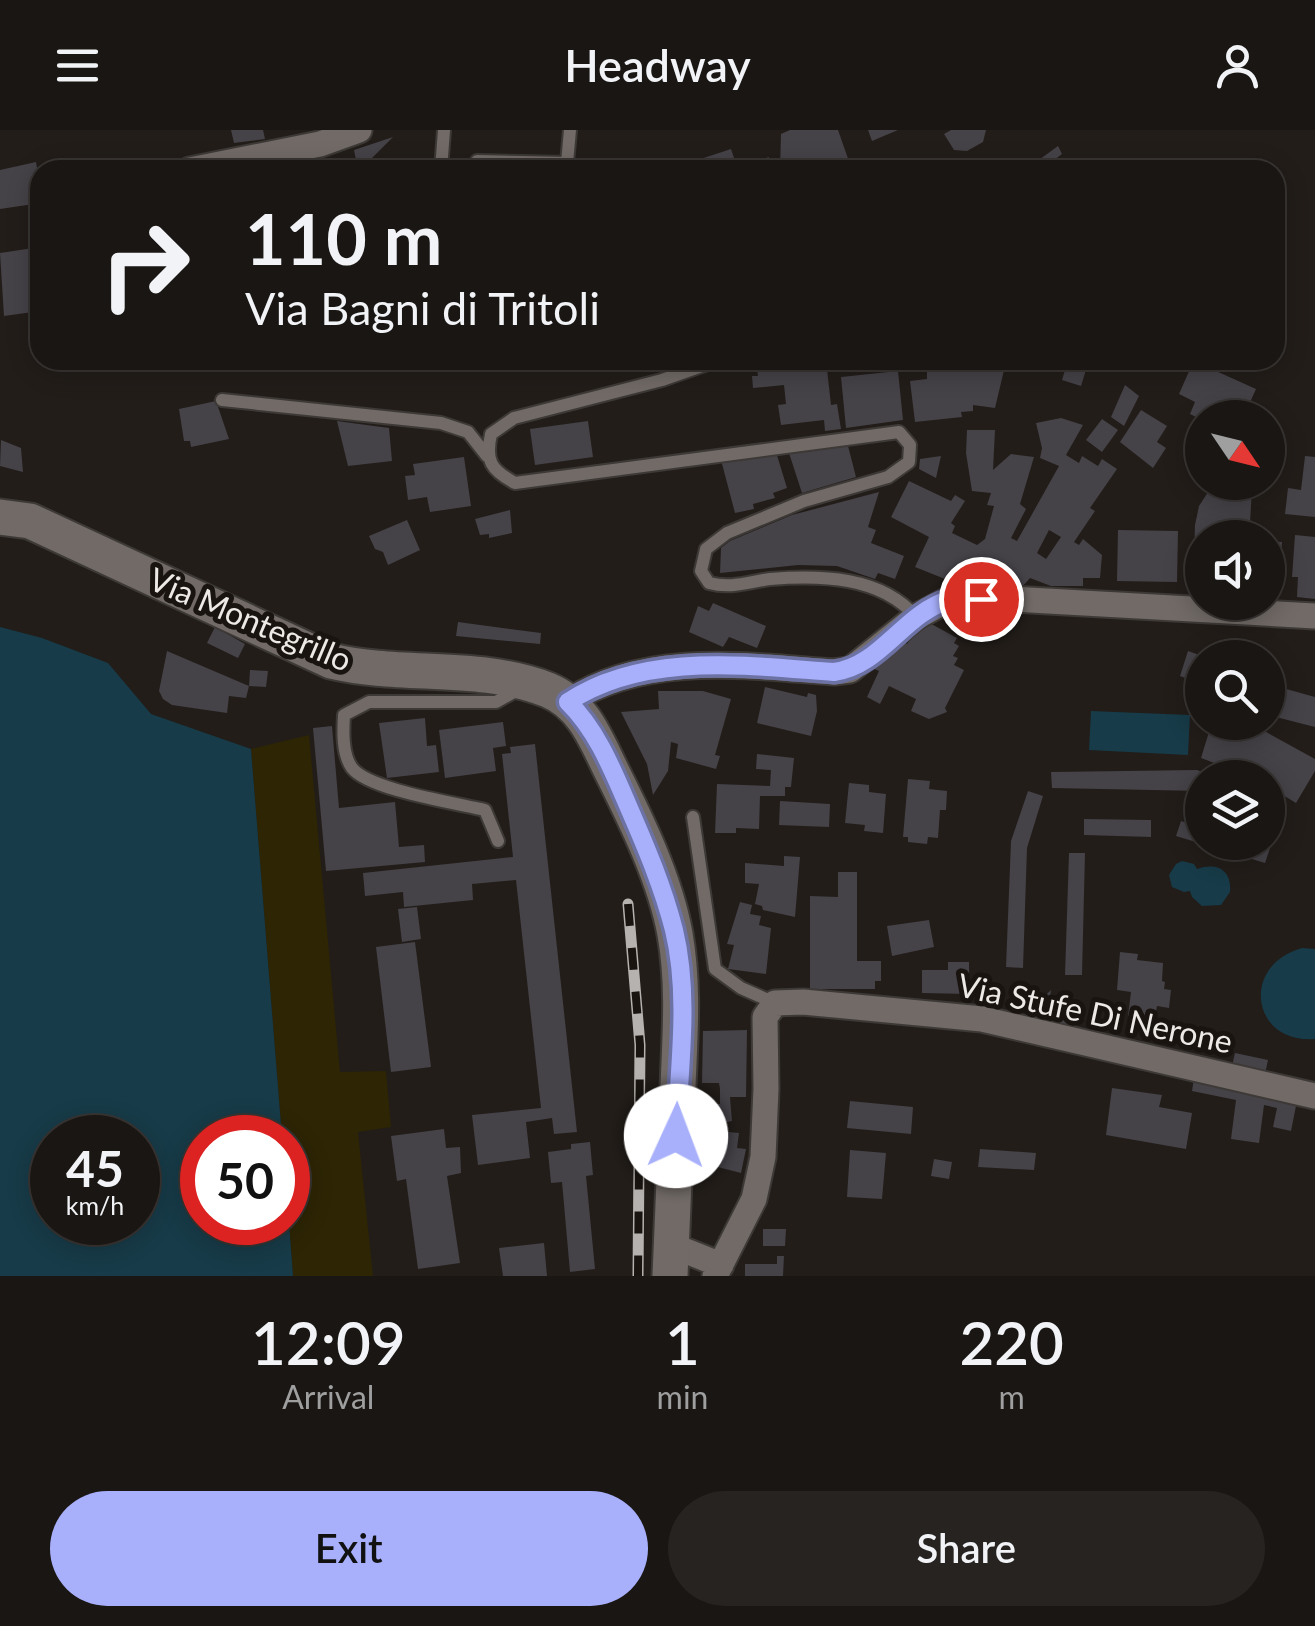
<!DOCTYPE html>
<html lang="en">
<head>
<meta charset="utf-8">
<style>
	:root { --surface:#1a1613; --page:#272321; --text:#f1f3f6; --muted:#9f9fa0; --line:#383533; --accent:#a8b0fc }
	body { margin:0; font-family:Lato,sans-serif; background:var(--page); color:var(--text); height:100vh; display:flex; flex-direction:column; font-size:38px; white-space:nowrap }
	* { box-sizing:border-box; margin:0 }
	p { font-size:32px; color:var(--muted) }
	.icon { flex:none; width:55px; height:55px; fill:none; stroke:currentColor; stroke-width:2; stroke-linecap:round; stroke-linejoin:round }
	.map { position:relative; height:1146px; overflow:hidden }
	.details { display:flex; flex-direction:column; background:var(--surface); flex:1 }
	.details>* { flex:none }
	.banner { position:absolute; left:30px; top:30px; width:1255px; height:210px; border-radius:30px; box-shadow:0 5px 25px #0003,0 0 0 2px var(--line); background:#1a1613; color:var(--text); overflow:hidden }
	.needle { width:65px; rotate:125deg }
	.tools { position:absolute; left:1185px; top:270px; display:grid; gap:20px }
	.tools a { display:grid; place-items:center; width:100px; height:100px; border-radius:50%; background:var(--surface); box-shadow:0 5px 25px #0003,0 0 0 2px var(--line); font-size:50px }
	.speed { position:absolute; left:30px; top:985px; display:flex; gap:20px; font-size:50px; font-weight:700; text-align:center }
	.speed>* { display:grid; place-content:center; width:130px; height:130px; border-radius:50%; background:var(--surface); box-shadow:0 5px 25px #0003,0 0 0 2px var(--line); line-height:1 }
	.speed small { font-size:25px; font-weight:400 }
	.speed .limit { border:15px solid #d22; background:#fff; color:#111 }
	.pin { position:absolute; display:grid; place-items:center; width:85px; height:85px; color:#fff; margin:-42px; border:5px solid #fff; border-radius:50%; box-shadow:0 2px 10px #0007 }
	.me { position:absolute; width:110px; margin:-55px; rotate:2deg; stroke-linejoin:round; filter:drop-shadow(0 0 8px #0008) }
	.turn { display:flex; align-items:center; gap:35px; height:210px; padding:0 50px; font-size:45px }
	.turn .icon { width:130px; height:130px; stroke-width:2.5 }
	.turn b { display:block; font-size:70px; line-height:85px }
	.eta { display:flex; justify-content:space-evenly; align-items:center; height:170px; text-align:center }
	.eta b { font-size:60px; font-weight:600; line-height:70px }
	.action { display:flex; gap:20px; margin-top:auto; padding:20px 50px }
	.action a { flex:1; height:115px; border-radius:60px; background:var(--accent); color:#111; font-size:40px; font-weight:600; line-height:115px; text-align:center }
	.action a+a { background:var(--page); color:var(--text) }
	header { display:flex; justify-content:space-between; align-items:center; height:130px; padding:0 50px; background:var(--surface); font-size:45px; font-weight:600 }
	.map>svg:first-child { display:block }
	.sand { fill:#2d2504 }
	.water { fill:#173b48; fill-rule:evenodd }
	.building { fill:#454248; fill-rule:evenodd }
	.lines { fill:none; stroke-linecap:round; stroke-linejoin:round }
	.lane-casing { stroke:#3d3936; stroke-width:16 }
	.street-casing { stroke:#3d3936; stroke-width:29 }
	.secondary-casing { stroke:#3d3936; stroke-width:39 }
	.lane { stroke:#716a66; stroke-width:12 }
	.street { stroke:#716a66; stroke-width:25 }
	.secondary { stroke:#716a66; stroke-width:35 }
	.rail-casing { stroke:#b6b2af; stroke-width:11 }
	.rail { stroke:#191410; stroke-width:8; stroke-dasharray:22; stroke-linecap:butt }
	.route-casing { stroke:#6d72a4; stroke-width:25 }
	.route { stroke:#a8b0fc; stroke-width:18 }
	.labels { text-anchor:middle; stroke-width:10; stroke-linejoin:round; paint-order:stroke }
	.street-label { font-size:32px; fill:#ece9e6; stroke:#191410 }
</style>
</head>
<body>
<header><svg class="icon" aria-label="menu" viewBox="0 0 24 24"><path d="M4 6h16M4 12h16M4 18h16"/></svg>Headway<svg class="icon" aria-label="person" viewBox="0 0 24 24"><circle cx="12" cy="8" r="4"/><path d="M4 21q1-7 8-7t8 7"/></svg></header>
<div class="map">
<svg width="1315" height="1146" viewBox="0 0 1315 1146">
	<rect width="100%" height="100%" fill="#221d19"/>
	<path class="sand" d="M309 605 340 942 386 941 391 997 358 1002 373 1146H293L288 1079V1008L282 1007 251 619Z"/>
	<path class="water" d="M0 497 42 508 108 533 151 584 251 619 282 1007 202 1008V1092H288V1079L293 1146H0ZM52 1008H138V1092H52Z
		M1091 581 1190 585 1188 625 1089 620Z
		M1182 731 1194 734 1197 739C1217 732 1232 740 1230 762L1221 775 1202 776 1192 767 1190 761 1184 762 1172 757 1169 745 1176 734Z
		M1302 818 1315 819V909C1251 914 1240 835 1302 818Z"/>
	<path class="building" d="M231 0H263L265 9 234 13Z
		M790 0H838L852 40H780L781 4Z
		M868 0H898L872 11Z
		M951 0H986L983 12 967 21 954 20 944 4Z
		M393 7 360 40H358L354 20Z
		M1058 16 1062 24 1053 31 1056 40H1034L1032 35Z
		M731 19 737 37 769 27 768 40H667Z
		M36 32 40 56 31 57 34 74 0 79V40Z
		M40 117V181L4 186 0 123Z
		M765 230H826L831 275 837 274 841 299 825 301 824 290 781 295 778 275 786 274 784 255 753 258 752 246H758L756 231Z
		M1068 230H1089L1081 256 1062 250Z
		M1194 230H1209L1219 234 1216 241 1256 259 1243 288H1202V290L1190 284 1195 272 1179 264Z
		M968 236 969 241 1005 236 995 278 973 275V281L961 282 962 287 915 292 910 251 927 249V240Z
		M898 241 903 290 846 298 841 247Z
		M1125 255 1139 266 1124 296 1111 287Z
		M216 271 229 309 191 317 190 311H184L179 279Z
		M1141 280 1167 296 1157 312 1166 318 1153 338 1120 312Z
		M1061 288 1083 295 1066 325 1079 333 1082 326 1098 336 1102 329 1117 339 1090 378 1095 381 1074 412 1079 415 1083 409 1102 425 1100 448H1083V456H1051L1030 448 1022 457 988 451 976 445 970 459 915 437 929 407 891 387 909 351 951 371 955 365 965 371 951 393 955 396 952 403 977 415 985 409 994 376 987 375 991 363 972 361 966 323 967 300H995L993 340 1011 324 1034 327 1020 374 1026 379 1011 408 1017 411 1059 336 1040 328 1042 318 1036 293ZM1049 400 1061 407 1046 429 1037 423Z
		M1102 289 1118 300 1102 322 1086 310Z
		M337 291 389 298 392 331 348 336Z
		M588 291 593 327 535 335 530 299Z
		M1 310 21 318 23 342 0 336Z
		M847 312 856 347 802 363 788 320Z
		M776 322 787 358 773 363 775 368 753 374 754 379 735 383 721 330Z
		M941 326 936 348 919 339 920 329Z
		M1305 326 1315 327V387L1285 384 1288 358 1301 360Z
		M464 327 471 376 430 382 427 367 408 370 405 346 415 345 413 334Z
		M1212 356 1252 359 1250 393 1261 395 1260 408H1202V462L1193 461 1195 395 1199 376Z
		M879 362 868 397 876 400 871 413 904 426 895 449 878 443 875 449 837 436 798 435 720 443 721 418 730 411 792 385Z
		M510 380 512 403 489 408V404L480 405 475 389Z
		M407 390 420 420 388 435 383 422 375 419 369 406Z
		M1118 400 1178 401 1177 452 1117 451Z
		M1295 405 1315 407V469L1297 467 1298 447H1292Z
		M1268 411 1282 412 1279 468 1268 467Z
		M713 473 766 496 757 518 729 507 723 517 689 502 698 476 709 481Z
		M926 491 957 508 954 513 959 516 953 526 958 528 954 535 964 540 945 578 947 582 929 589 911 581 916 569 889 556 880 574 867 567 879 541 870 537 901 510 907 514Z
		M458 492 541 503 540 514 456 506Z
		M215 497 245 514 238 528 207 513Z
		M167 521 249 556 250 540 268 541 266 557 249 556 246 568 229 566 227 583 172 575 163 569 159 561Z
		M1188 521 1202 526V554L1180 546Z
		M1268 554 1315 567V597L1268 585Z
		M765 557 807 567 808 563 816 565 817 581 811 606 757 593Z
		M658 561H703L731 569 715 625 720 626 716 639 676 628 678 614 671 612 668 641 653 665 647 634 621 582 659 579Z
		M425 588 427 616 436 615 439 642 387 648 379 593Z
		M503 592 506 616 493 618 496 641 445 648 439 600Z
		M1212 592H1243L1257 597 1315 629V641L1296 673 1268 656V648H1254L1201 628Z
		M332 596 339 678 395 672 399 717 424 715 425 732 326 741 313 598Z
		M535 614 577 1002 554 1004 552 988 526 992 530 1028 478 1035 472 985 541 978 516 750 472 754 473 770 404 777 403 762 365 766 363 743 513 727 502 624 511 623 510 617Z
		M757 624 794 628 791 657H785V666H760L759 699 736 698V703H715L717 654 770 656 771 640 756 639Z
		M1197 640 1219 648H1202V661L1052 658 1051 642Z
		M908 649 930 651 929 659 947 661 946 680H940L938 708 928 707 927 714 908 712V707H903Z
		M849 653 869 655V662L886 664 883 703 864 701 865 695 845 693Z
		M1028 661 1043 666 1027 718 1023 838 1006 837 1011 711Z
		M780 671 830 674 829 697 779 695Z
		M1084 689 1151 690V707L1084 705Z
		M1181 691 1202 698V712H1251L1270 718 1265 733 1176 706Z
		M1069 723H1085L1082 845H1065Z
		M784 726 800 727 795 787 763 780 762 776 755 774 759 754 745 753V733L784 736Z
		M838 742H857V831H881V851H875V859H810V766L838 767Z
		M740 772 752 775 750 784 761 786 759 795 771 798 766 844 728 839 734 815 727 814Z
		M417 777 421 809 402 812 398 779Z
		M929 790 934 817 892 826 887 796Z
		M415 812 431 937 391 942 376 817Z
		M1120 822 1138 824 1137 830 1163 833 1162 851 1165 852 1164 859 1171 860 1169 878 1157 876 1155 888 1128 886 1131 862 1117 860Z
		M948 832H969V864L922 863V840H948Z
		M1051 860 1049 876 1068 878 1066 886 1078 887 1077 897 1033 892 1034 876Z
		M747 900 746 967H730L732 991 708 996V974H720V959L719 953H702L703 901Z
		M1235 923 1268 930 1265 944 1232 936Z
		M1194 948 1297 971 1291 1001 1273 997 1277 978 1264 975 1259 1013 1231 1009 1236 970 1192 961Z
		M1112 958 1162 965 1159 977 1192 983 1186 1019 1106 1005Z
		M850 971 913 977 911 1004 847 998Z
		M444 999 446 1018 460 1017 461 1043 447 1046 460 1133 418 1139 406 1049 397 1051 391 1006Z
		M708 1000 739 1003 737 1018 746 1019 741 1043 710 1035 714 1016H707Z
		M590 1012 593 1045 586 1046 595 1139 570 1142 562 1052 551 1053 548 1022 571 1019V1014Z
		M980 1019 1036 1023 1034 1040 978 1037Z
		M850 1020 886 1023 882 1069 847 1067Z
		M934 1029 952 1032 949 1049 931 1046Z
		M763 1099H786L785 1116H763Z
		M544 1113 547 1146H503L499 1118Z
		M777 1126H784L783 1146H745V1134H777Z"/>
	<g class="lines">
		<defs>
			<path id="lane" d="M477 31 567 33 570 0
				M441 40 444 0
				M719 230 662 250 514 288 491 304C485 331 491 340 515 353L899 302 910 315 909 332 888 347 804 371 727 403 706 419 701 441 709 453C731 459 748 452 770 449 820 445 881 446 916 487
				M222 270 441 293 468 302 487 326
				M693 687 715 839 741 858 775 873
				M498 711 485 680C456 673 369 660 352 638 342 624 343 601 344 585L369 572H496L521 558"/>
			<path id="street" d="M190 40 320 14 359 0
				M568 572C645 521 748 536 834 542L850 540 916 487 950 469H1012L1315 486
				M671 1115 721 1135
				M715 1146 754 1069 763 1027 766 959 765 887 775 873 803 872 982 889 1315 966"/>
			<path id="secondary" d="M0 387 30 391 331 531C401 548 480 533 548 560 584 575 596 610 612 642 637 692 665 749 675 804 684 855 680 905 678 956 675 1019 673 1083 670 1146"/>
		</defs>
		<use href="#lane" class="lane-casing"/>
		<use href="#street" class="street-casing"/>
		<use href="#secondary" class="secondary-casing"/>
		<use href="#lane" class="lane"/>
		<use href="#street" class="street"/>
		<use href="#secondary" class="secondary"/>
		<defs>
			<path id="rail" d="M628 774 640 915 638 1146"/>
		</defs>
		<use href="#rail" class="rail-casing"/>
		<use href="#rail" class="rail"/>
	</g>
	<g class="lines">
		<defs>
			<path id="route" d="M676 1006C679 939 690 866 674 800 663 757 646 717 629 678 613 641 597 600 568 572 645 521 748 536 834 542 881 536 904 483 949 470 958 467 971 469 981 469"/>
		</defs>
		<use href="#route" class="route-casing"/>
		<use href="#route" class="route"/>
	</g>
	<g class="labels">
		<g class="street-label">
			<text transform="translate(250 490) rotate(23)" y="11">Via Montegrillo</text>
			<text transform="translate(1095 884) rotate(12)" y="11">Via Stufe Di Nerone</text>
		</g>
	</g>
</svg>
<div class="tools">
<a><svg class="needle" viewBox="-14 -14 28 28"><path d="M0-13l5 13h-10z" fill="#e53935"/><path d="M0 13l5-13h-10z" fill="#9f9fa0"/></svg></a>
<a><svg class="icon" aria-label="sound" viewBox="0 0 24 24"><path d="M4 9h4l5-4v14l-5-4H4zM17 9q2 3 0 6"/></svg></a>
<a><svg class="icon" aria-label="search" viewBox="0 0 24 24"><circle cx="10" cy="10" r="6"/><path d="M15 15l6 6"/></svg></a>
<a><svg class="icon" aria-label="layers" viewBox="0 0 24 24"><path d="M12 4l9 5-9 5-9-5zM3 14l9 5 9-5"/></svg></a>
</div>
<div class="speed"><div>45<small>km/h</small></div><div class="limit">50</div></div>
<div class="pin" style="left:981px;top:469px;background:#d93025"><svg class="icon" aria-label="arrive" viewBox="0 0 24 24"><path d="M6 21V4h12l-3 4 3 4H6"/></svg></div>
<svg class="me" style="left:676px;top:1006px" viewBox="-20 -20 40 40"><circle r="19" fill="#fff"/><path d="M0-13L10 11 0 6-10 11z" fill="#a8b0fc"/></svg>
<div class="banner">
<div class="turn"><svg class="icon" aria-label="right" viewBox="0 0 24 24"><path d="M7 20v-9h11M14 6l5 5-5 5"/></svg><div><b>110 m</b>Via Bagni di Tritoli</div></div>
</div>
</div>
<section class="details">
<div class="eta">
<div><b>12:09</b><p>Arrival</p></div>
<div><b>1</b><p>min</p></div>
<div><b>220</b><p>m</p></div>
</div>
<div class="action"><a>Exit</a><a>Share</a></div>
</section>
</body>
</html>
